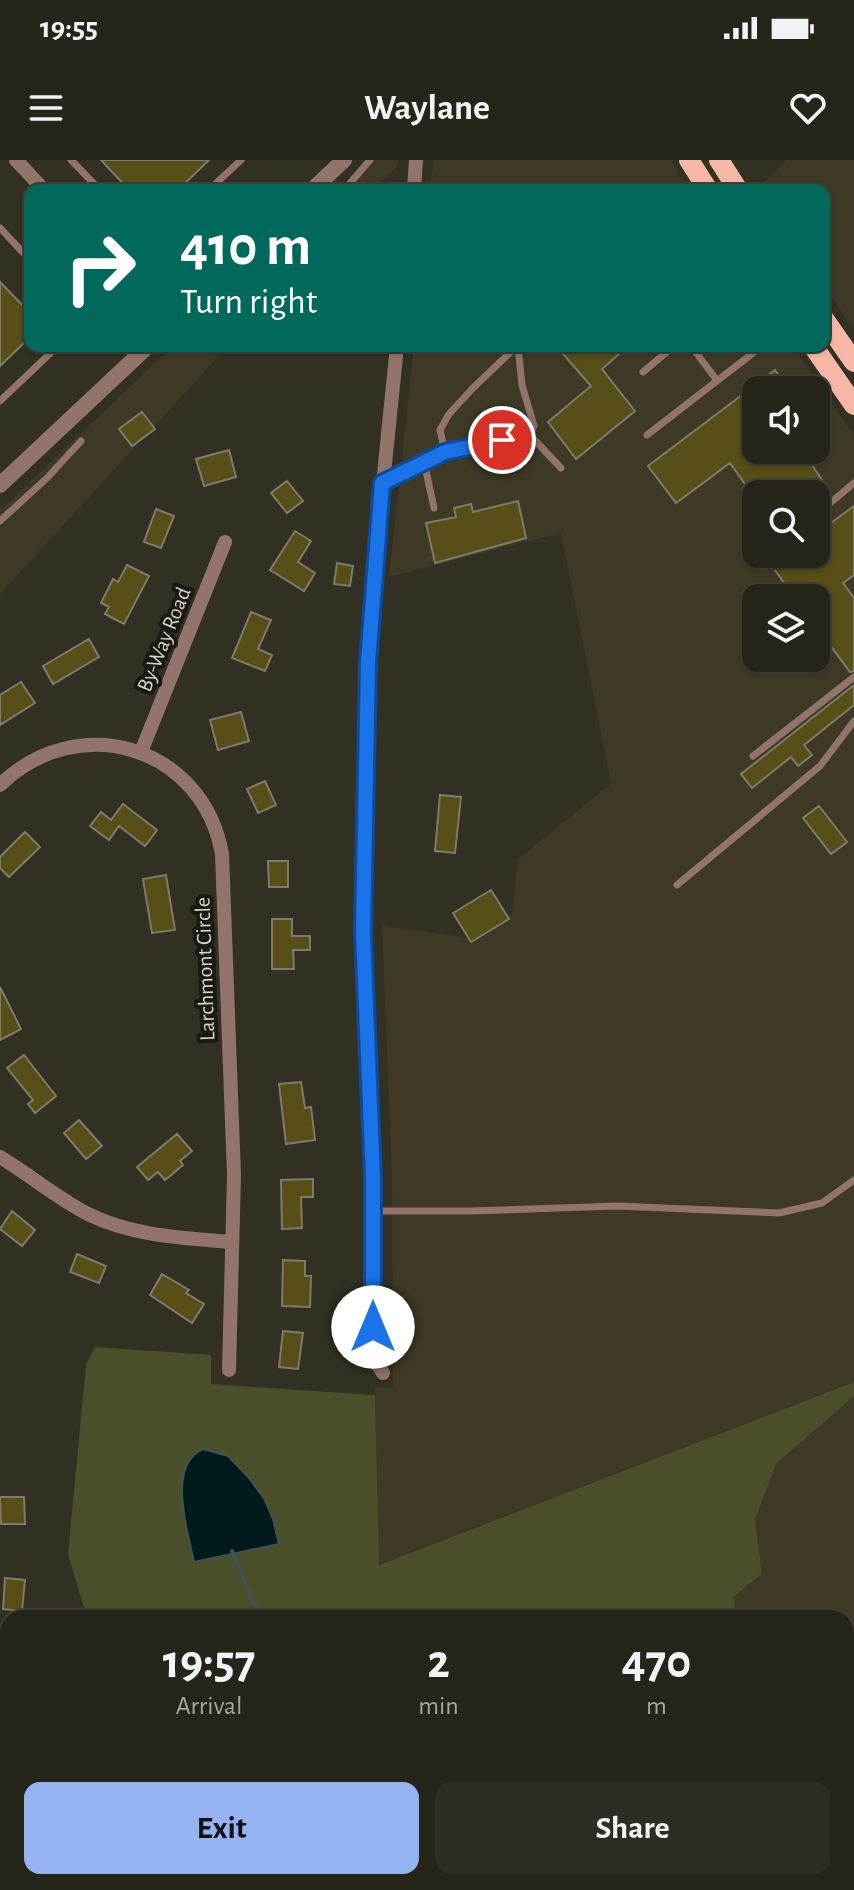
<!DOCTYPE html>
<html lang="en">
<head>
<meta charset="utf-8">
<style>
	:root { --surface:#26251a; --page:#2e2d23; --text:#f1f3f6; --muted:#a4a5a2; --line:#424239; --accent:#95b2f1 }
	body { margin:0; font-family:"Alegreya Sans",sans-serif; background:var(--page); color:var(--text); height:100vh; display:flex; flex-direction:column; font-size:30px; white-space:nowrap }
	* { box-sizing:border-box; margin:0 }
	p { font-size:26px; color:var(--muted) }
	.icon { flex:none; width:44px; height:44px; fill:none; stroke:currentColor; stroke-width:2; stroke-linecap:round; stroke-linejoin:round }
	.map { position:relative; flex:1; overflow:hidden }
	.sheet { position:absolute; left:0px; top:1450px; width:854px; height:280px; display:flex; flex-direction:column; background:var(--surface); border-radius:24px 24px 0 0; box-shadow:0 2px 6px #0004,0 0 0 2px var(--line) }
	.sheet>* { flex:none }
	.guide { position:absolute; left:24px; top:24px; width:806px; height:168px; border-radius:16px; box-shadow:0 2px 6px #0004,0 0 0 2px var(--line); background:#00695c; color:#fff; overflow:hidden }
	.buttons { position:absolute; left:742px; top:216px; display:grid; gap:16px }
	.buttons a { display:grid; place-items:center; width:88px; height:88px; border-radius:16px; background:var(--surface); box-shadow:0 2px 6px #0004,0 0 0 2px var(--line); font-size:40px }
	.pin { position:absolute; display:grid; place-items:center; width:68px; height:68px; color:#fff; margin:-34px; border:4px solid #fff; border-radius:50%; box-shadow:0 2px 8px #0007 }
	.me { position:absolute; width:88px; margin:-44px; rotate:0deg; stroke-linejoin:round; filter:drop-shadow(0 0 6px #0008) }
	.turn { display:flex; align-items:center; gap:28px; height:168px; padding:0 24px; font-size:36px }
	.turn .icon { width:104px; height:104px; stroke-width:2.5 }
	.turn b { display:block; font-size:56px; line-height:68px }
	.eta { display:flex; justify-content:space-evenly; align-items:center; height:136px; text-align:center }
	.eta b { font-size:48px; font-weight:700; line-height:56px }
	.cta { display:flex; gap:16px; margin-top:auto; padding:16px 24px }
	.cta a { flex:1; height:92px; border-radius:16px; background:var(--accent); color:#111; font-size:32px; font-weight:700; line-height:92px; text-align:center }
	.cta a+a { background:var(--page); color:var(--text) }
	.status { display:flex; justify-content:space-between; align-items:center; height:56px; padding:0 40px; background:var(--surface); direction:ltr }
	.status svg { height:22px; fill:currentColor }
	header { display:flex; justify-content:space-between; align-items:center; height:104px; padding:0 24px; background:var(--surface); font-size:36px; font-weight:700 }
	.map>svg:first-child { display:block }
	.built { fill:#3e3a26; fill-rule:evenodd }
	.green { fill:#4b502a }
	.water { fill:#001a1e; stroke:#405252; stroke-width:2 }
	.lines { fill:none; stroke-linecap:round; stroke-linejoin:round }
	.stream { stroke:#405252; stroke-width:4 }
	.building { fill:#574e18; stroke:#7d7b6b; stroke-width:2 }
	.service { stroke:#93746c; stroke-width:7 }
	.minor { stroke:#93746c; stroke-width:14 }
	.tertiary { stroke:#93746c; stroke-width:16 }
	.primary { stroke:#f7b7a7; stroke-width:20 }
	.route-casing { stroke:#114b97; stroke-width:20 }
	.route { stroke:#1a73e8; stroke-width:14 }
	.labels { text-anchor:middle; stroke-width:8; stroke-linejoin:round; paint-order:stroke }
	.street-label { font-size:22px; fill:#d6d4cb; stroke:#1a1913 }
</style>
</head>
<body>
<div class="status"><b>19:55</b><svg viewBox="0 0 49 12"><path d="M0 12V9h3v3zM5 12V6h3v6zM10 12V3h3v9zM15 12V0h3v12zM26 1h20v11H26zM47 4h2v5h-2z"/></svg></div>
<header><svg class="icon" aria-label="menu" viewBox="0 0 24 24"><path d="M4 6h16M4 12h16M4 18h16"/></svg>Waylane<svg class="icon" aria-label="heart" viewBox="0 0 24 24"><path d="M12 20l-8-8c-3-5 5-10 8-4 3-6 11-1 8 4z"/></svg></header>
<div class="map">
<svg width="854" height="1730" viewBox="0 0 854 1730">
	<rect width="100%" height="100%" fill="#333123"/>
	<path class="built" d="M370 0H398L397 6 374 30H338Z
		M434 0H671L689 30H430Z
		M786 0H854V170L824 127V30L758 29Z
		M173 186H228L0 434V350Z
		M414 186H793L854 276V1222L378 1405 375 1227 393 1228 392 1018 382 766 471 778 512 754 518 699 611 624 561 373 389 417ZM756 230H816V290H756ZM756 334H816V394H756ZM756 438H816V498H756Z
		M854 1236V1730H771L770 1722H846V1458H736L733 1437 762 1412 755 1360 776 1304Z"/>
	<path class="green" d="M95 1187 211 1195V1224L375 1235 379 1405 854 1222V1236L776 1304 755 1360 762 1413 734 1437 736 1458H197L189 1455 176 1458H87L68 1394 86 1205Z
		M119 1722H770L771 1730H116Z"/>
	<path class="water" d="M203 1289 228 1296 249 1318 265 1340 273 1359 279 1384 194 1402C188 1372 166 1305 203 1289Z"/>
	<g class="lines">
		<path class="stream" d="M232 1391 250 1435 263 1458
			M381 1722 388 1730"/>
	</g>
	<path class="building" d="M101 0H209L178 30H129Z
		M0 122 30 153V177L0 206Z
		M556 186H628L602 209 635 251 576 299 548 262 591 226Z
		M775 210 790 230H756V300L771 290H802L822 320 801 334H752L730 303 676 343 648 306Z
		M142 252 155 269 132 286 119 269Z
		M229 290 236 317 204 326 196 299Z
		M287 321 303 341 287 353 271 333Z
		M518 341 526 378 435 403 426 363 456 357 454 348 471 344 473 352Z
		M854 346V415L843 423 854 438V511L850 512 816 466V438H795L772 406 789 394H816V374Z
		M156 349 174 356 161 388 144 382Z
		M295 371 311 381 298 402 315 413 304 431 270 410Z
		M337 403 353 406 350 426 334 424Z
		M127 405 149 416 124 464 105 454 109 447 101 443 113 419 118 422Z
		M251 452 271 460 258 489 272 495 265 511 232 498Z
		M89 479 99 497 53 524 43 506Z
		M21 522 35 543 0 565V535Z
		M854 525V545L804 585 812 595 798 606 791 597 752 628 741 614Z
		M241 552 249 581 218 590 210 560Z
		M265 621 276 645 258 653 247 629Z
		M440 635 461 637 455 693 435 691Z
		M123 644 157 670 145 686 119 666 109 680 90 666 101 652 111 660Z
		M819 646 847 682 831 694 803 658Z
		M25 672 40 687 9 717 0 708V697Z
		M268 701H288V727H269Z
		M166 715 175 770 152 773 143 719Z
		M491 730 509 759 471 782 453 753Z
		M272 759H292V776H310V790H293L294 809H272Z
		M0 827 21 869 0 880Z
		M24 895 56 936 35 953 28 944 33 940 7 908Z
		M301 922 305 948 311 947 315 980 286 984 279 924Z
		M79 960 102 986 86 999 64 973Z
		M177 974 192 991 180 1001 183 1005 165 1020 158 1012 148 1020 137 1007Z
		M313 1019V1037H301L302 1068 282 1069 281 1020Z
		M12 1051 35 1070 22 1086 0 1069Z
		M77 1094 106 1106 99 1123 70 1112Z
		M283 1100 305 1101V1116H311L310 1147 282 1146Z
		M162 1114 189 1130 186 1133 204 1144 192 1163 150 1135Z
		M283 1171 303 1173 298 1209 279 1207Z
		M0 1337H24L25 1364H1Z
		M5 1418 25 1420 22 1451 3 1449Z"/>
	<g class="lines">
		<path class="service" d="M71 0 100 30
			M209 30 241 0
			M344 30 370 0
			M0 68 30 100
			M517 186 473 228 449 254 440 270 445 292 530 275 534 266 522 225 518 186
			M691 186 716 219
			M643 212 674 186
			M0 241 58 186
			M530 275 561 308
			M647 275 762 186
			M424 302 434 348
			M384 322 445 292
			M816 355 854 323
			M0 361 47 318 81 281
			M753 596 854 517
			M677 725 820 606 854 561
			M374 1051H471L617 1046 779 1053 822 1043 854 1020"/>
		<path class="minor" d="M16 0 44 30
			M414 30 416 0
			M141 592 225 382
			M0 625C78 549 203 586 222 694L234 1015 229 1210
			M0 997C30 1015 57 1038 88 1054 132 1076 183 1078 232 1082
			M383 1213 373 1197V1019L363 772 366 566 373 422 397 186"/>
		<path class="tertiary" d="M312 30 344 0
			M0 325 148 186"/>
		<path class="primary" d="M689 0 708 30
			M719 0 738 30
			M824 159 854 202
			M813 186 854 245"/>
	</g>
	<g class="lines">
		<defs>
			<path id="route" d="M373 1167V1019L363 772 368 503 382 323 445 292 502 280"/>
		</defs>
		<use href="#route" class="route-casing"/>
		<use href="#route" class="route"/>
	</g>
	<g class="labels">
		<g class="street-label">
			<text transform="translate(163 479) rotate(-68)" y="8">By-Way Road</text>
			<text transform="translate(204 809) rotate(-92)" y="8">Larchmont Circle</text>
		</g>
	</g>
</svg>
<div class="buttons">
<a><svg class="icon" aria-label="sound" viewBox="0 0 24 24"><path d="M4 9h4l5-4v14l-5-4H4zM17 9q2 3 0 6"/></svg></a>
<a><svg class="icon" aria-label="search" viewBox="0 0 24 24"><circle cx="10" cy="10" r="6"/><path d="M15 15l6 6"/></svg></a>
<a><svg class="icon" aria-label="layers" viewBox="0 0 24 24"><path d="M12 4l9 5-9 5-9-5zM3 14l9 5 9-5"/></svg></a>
</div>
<div class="pin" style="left:502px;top:280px;background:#d93025"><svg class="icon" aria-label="arrive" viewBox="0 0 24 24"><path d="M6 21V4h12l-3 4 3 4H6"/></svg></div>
<svg class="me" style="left:373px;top:1167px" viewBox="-20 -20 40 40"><circle r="19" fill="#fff"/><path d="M0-13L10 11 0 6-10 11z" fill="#1a73e8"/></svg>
<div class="guide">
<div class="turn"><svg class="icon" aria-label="right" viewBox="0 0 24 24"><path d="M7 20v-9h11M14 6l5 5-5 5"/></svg><div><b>410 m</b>Turn right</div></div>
</div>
<section class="sheet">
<div class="eta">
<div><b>19:57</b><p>Arrival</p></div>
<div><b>2</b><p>min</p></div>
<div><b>470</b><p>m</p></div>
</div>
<div class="cta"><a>Exit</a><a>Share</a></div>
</section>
</div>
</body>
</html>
